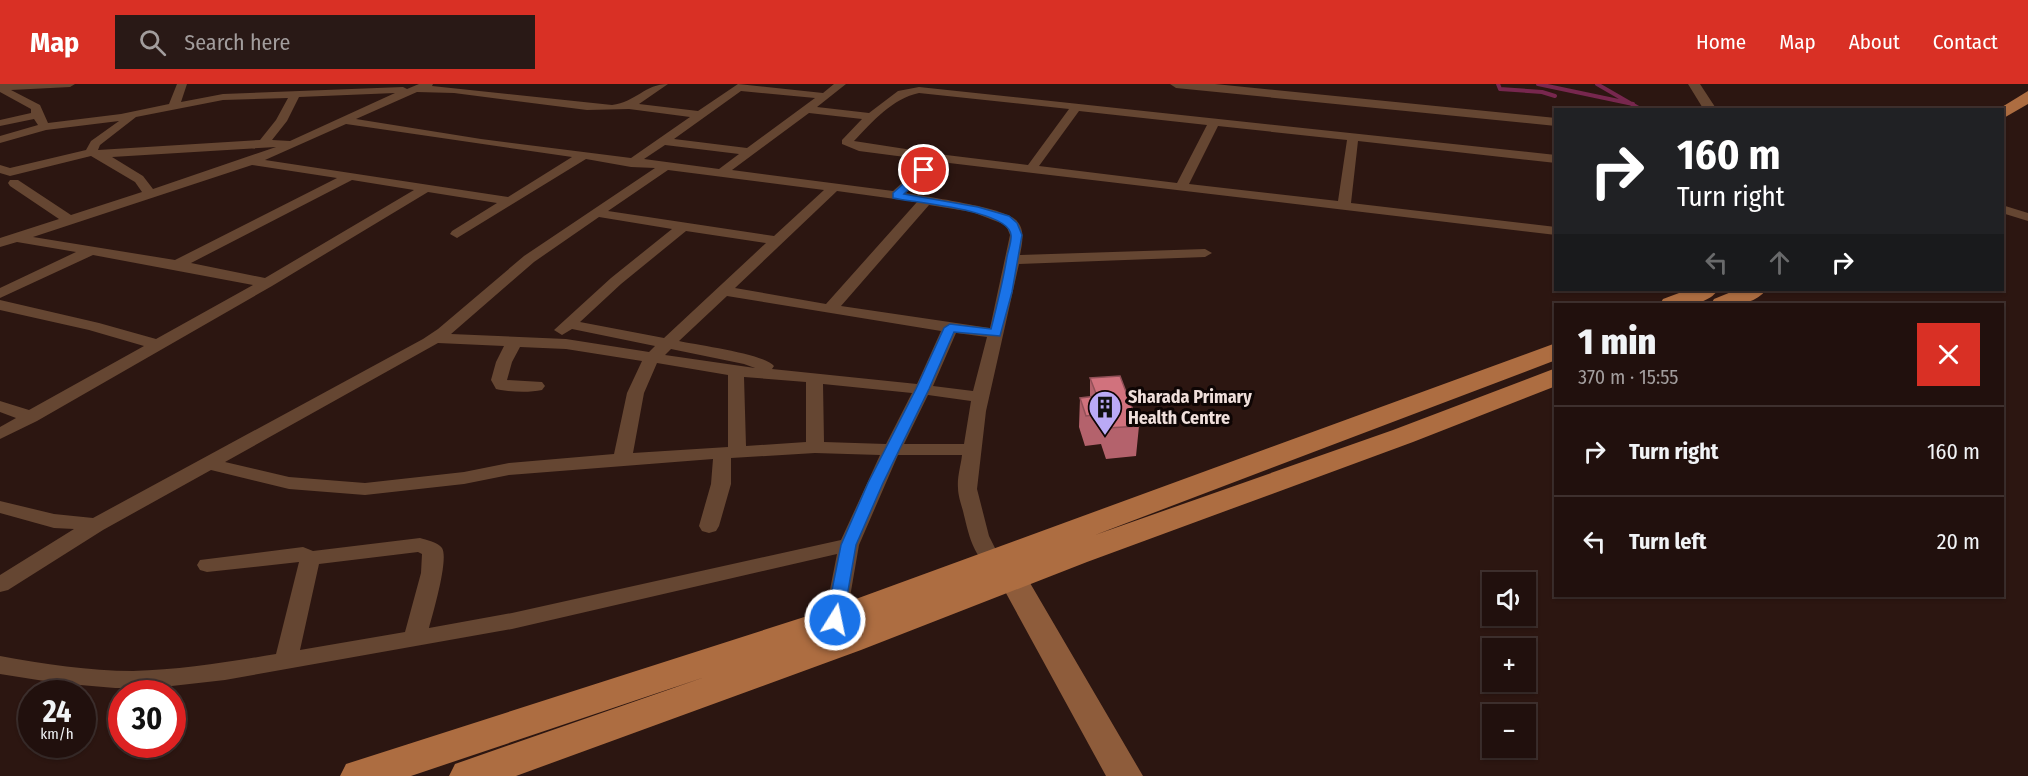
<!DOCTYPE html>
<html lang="en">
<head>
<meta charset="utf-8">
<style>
	:root { --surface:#21100d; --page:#291916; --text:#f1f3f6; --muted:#a29d9d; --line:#3e302e; --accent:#d93025 }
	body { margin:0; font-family:"Fira Sans Condensed",sans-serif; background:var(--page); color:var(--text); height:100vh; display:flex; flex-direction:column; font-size:22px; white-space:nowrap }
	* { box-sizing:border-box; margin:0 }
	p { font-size:20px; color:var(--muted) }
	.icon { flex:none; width:33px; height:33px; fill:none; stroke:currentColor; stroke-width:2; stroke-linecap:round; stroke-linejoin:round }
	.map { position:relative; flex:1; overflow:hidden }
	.sheet { position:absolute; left:1554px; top:219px; width:450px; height:294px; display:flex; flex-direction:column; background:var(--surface); border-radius:0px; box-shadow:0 2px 4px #0004,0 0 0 2px var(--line) }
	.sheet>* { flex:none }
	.hud { position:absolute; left:1554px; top:24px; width:450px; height:183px; border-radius:0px; box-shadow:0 2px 4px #0004,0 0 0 2px var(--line); background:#202124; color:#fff; overflow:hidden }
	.buttons { position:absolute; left:1482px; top:488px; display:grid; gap:12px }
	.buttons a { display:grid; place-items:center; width:54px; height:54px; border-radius:0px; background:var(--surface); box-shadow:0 2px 4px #0004,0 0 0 2px var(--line); font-size:30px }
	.speed { position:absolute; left:18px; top:596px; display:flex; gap:12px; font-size:30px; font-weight:700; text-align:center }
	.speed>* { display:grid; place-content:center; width:78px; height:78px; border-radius:50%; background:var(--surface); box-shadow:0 2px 4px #0004,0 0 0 2px var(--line); line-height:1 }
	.speed small { font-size:15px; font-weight:400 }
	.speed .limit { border:9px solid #d22; background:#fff; color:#111 }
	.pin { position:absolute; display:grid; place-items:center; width:51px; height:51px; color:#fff; margin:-26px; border:3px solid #fff; border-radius:50%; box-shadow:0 2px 6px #0007 }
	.me { position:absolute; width:66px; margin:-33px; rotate:10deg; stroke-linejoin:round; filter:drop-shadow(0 0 4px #0008) }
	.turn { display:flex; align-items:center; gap:21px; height:126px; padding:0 24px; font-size:27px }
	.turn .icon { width:78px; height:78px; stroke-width:2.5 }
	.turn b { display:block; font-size:42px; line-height:51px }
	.lanes { display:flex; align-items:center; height:57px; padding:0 24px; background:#0003; justify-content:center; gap:30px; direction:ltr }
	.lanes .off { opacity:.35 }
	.round { display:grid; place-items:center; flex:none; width:63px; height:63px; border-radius:0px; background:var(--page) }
	.head { display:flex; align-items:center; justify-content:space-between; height:102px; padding:0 24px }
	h1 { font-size:36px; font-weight:800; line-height:45px }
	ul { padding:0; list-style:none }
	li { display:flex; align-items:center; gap:18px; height:90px; padding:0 24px; border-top:2px solid var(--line) }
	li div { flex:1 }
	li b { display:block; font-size:22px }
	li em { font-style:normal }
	header { display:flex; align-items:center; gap:36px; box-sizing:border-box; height:84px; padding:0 30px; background:var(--accent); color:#fff }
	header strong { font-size:28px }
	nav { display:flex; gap:33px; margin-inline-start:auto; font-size:21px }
	.search { width:420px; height:54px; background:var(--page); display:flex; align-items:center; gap:15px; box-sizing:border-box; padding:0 21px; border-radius:0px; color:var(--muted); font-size:22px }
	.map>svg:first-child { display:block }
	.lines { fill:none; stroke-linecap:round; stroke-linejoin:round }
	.stream { stroke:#77274e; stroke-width:4 }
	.minor { fill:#654632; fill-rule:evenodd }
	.tertiary { fill:#654632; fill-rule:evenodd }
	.secondary { fill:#8e5c3b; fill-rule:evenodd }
	.primary { fill:#ad6d41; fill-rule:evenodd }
	.wall { fill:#b4626c }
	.building { fill:#d1727d; stroke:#925058; stroke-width:1.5 }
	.route { fill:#1a73e8; stroke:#114b97; stroke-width:1.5 }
	.labels { text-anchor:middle; stroke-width:6; stroke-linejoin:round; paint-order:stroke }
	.poi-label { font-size:18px; font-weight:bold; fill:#efdfdb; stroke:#0e0504; text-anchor:start }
</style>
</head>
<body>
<header>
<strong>Map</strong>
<div class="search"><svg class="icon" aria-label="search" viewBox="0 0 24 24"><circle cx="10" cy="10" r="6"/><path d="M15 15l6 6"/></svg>Search here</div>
<nav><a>Home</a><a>Map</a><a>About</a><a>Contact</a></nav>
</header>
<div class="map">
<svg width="2028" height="692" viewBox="0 0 2028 692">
	<rect width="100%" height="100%" fill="#2c1611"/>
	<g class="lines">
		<path class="stream" d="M1498 0 1500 5 1542 8 1555 12
			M1538 0 1633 20
			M1597 0 1642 26"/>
		<path class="minor" d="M0 0H75L70 3 11 6 40 21 48 39 121 30 169 20 177 0H187L181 18 223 10 403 3 407 5 419 0H433L432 2 612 21C636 18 645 0 668 0L639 20 698 27 738 0 823 9 834 0H846L817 23 869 29 898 7 919 3 1556 71V79L1358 57 1351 119 1556 143V151L941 78 906 109C928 113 1003 123 1016 136 1026 146 1022 159 1020 171L1205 165 1212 169 1205 173 1019 180 986 327 977 405 989 452 995 464 1006 476 1003 481C975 489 968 447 963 427 961 420 958 411 958 404 957 393 961 381 962 371H898L859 461 846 536 843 542 835 544 827 542 824 536 837 470 512 545 225 596 154 604H115L57 599 0 590V572C44 580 89 587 133 587 181 586 229 578 276 570L299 478 207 488 200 486 197 481 200 476 303 463 313 467 420 454C426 456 438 458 442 464 449 475 433 529 429 544L512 529 841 456 880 371 815 369 731 374V400L719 442 716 447 709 449 702 447 699 442 711 400 713 375 509 391 464 400 365 411 289 405 211 386 103 446 8 506 0 508V491L74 445 54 444 0 429V417L54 430 93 434 423 255 438 245 524 172 655 84 631 83 586 75 457 154 450 150 452 147 497 119 428 108 272 202 37 337 0 355V343L16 334 0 328V317L29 326 144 262 89 246 0 226V216L99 239 156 255 253 201 93 171 0 214V204L76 168 17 158 0 163V154L59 135 10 102 8 99 10 96H18L71 131 142 108 135 98 91 72 10 92 0 89V81L10 84 86 66 91 57 119 37 46 46 0 59V52L38 41 34 35 0 42V36L31 29V25L0 8ZM741 7 815 14 747 64 674 55ZM417 8 454 9 587 26 629 25 690 33 631 74 481 55 356 35ZM395 9 290 57 272 56 287 37 299 13ZM919 9 1069 25 1028 81 938 70 854 57C872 38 893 14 919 9ZM288 14 276 36 260 56 98 66 100 61 136 33 223 16ZM1079 27 1207 41 1177 99 1039 82ZM809 29 862 35 842 56V60L859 67 928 76 893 107 732 86ZM346 40 572 73 508 113 265 76ZM1218 42 1347 56 1338 117 1189 100ZM665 61 739 70 719 85 644 75ZM276 63 153 105 143 92 112 73ZM252 81 337 94 175 176 33 153ZM668 86 824 106 774 152 608 127ZM352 96 414 106 265 194 191 179ZM837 107 917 118 826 220 735 204ZM929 121 972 128 1006 141 1010 151 990 244 841 222ZM599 133 672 145 611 194 554 246 562 251 572 245 655 262 649 268 566 255 451 250 534 178ZM686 147 766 159 664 254 580 238 621 200ZM727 212 941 247 917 300 772 285 774 282C765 270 697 261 679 257ZM956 249 987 253 973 307 933 302ZM438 259 504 262 496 278 491 296 496 305C509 308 529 309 542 306L545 302 542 298 507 296 512 278 520 263 566 265 642 277 627 309 614 370 509 379 464 388 365 399 289 393 225 378ZM671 265 744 280 755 284 665 271ZM657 279 728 291V363L633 369 644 309ZM744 293 806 298V358L746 362ZM823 300 912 309 886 360 824 358ZM928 311 971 317 964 360H904ZM418 468 422 470 421 489 405 548 300 566 319 480Z
			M2002 121 2028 129V137L2002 129Z"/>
		<path class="tertiary" d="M1170 0H1215L1556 34V42L1176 4Z
			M1688 0H1700L1717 26H1704Z"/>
		<path class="secondary" d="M998 469 1008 472 1023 487 1143 692H1106L1001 500 983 479 988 472Z"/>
		<path class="primary" d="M2028 7V20L2002 35V26H1997Z
			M1687 206H1718C1706 223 1678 222 1660 220L1663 215Z
			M1736 206H1766C1754 222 1728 222 1711 220L1714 215Z
			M1556 259V276L1095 451 1393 346 1556 284V302L1413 358 1087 478 861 566 516 692H449L455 680 705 593 411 692H340L346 680 823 527Z"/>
	</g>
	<path class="wall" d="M1090 294 1139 342 1136 372 1106 375 1101 360 1085 362 1079 343 1080 314 1090 313Z"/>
	<path class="building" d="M1120 292 1139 342 1108 344 1103 330 1086 332 1080 314 1097 312 1090 294Z"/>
	<path class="route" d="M921 84 929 86 904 110 978 123 1009 132 1017 139 1022 151 1012 208 1000 252 954 248 929 305 883 399 856 461 843 536 841 540H829L826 536 841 461 868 399 916 305 944 244 950 240 991 245C997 221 1003 198 1007 173 1008 167 1012 157 1011 151 1009 126 915 119 893 114V109Z"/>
	<defs>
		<symbol id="building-pin" viewBox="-11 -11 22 30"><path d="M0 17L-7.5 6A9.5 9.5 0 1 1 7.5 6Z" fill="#baaaf6" stroke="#0e0504"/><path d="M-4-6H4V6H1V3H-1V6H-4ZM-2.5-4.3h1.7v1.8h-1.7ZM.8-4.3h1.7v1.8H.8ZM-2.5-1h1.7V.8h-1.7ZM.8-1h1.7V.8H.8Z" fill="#111"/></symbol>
	</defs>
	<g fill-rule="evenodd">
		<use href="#building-pin" x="1086" y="304" width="38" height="52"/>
	</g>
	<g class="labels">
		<g class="poi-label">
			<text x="1128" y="319">Sharada Primary<tspan x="1128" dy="21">Health Centre</tspan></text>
		</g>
	</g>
</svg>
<div class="buttons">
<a><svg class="icon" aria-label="sound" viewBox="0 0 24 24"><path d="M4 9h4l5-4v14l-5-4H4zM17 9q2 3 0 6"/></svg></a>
<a>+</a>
<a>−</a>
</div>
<div class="speed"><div>24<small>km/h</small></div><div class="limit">30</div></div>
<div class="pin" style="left:924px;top:86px;background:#d93025"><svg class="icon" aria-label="arrive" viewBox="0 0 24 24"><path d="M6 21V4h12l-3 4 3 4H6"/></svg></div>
<svg class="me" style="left:835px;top:536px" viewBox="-20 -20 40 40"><circle r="17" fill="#1a73e8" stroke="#fff" stroke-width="3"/><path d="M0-11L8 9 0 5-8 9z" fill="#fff"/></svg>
<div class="hud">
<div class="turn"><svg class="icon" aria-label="right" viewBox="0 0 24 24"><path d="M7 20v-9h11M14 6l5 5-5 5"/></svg><div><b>160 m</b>Turn right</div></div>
<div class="lanes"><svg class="icon off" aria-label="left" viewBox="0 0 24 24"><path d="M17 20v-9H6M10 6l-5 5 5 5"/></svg><svg class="icon off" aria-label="ahead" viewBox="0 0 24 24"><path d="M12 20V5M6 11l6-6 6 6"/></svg><svg class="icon" aria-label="right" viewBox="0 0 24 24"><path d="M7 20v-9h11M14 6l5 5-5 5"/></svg></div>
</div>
<section class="sheet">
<div class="head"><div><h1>1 min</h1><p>370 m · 15:55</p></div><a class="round" style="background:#d93025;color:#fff"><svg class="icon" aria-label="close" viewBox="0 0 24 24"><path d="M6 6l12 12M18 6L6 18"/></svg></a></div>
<ul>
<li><svg class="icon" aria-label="right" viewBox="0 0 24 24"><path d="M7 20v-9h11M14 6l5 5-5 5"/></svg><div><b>Turn right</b></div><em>160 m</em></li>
<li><svg class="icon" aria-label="left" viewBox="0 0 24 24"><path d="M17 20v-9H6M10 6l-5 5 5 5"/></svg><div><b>Turn left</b></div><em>20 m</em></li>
</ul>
</section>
</div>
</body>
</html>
